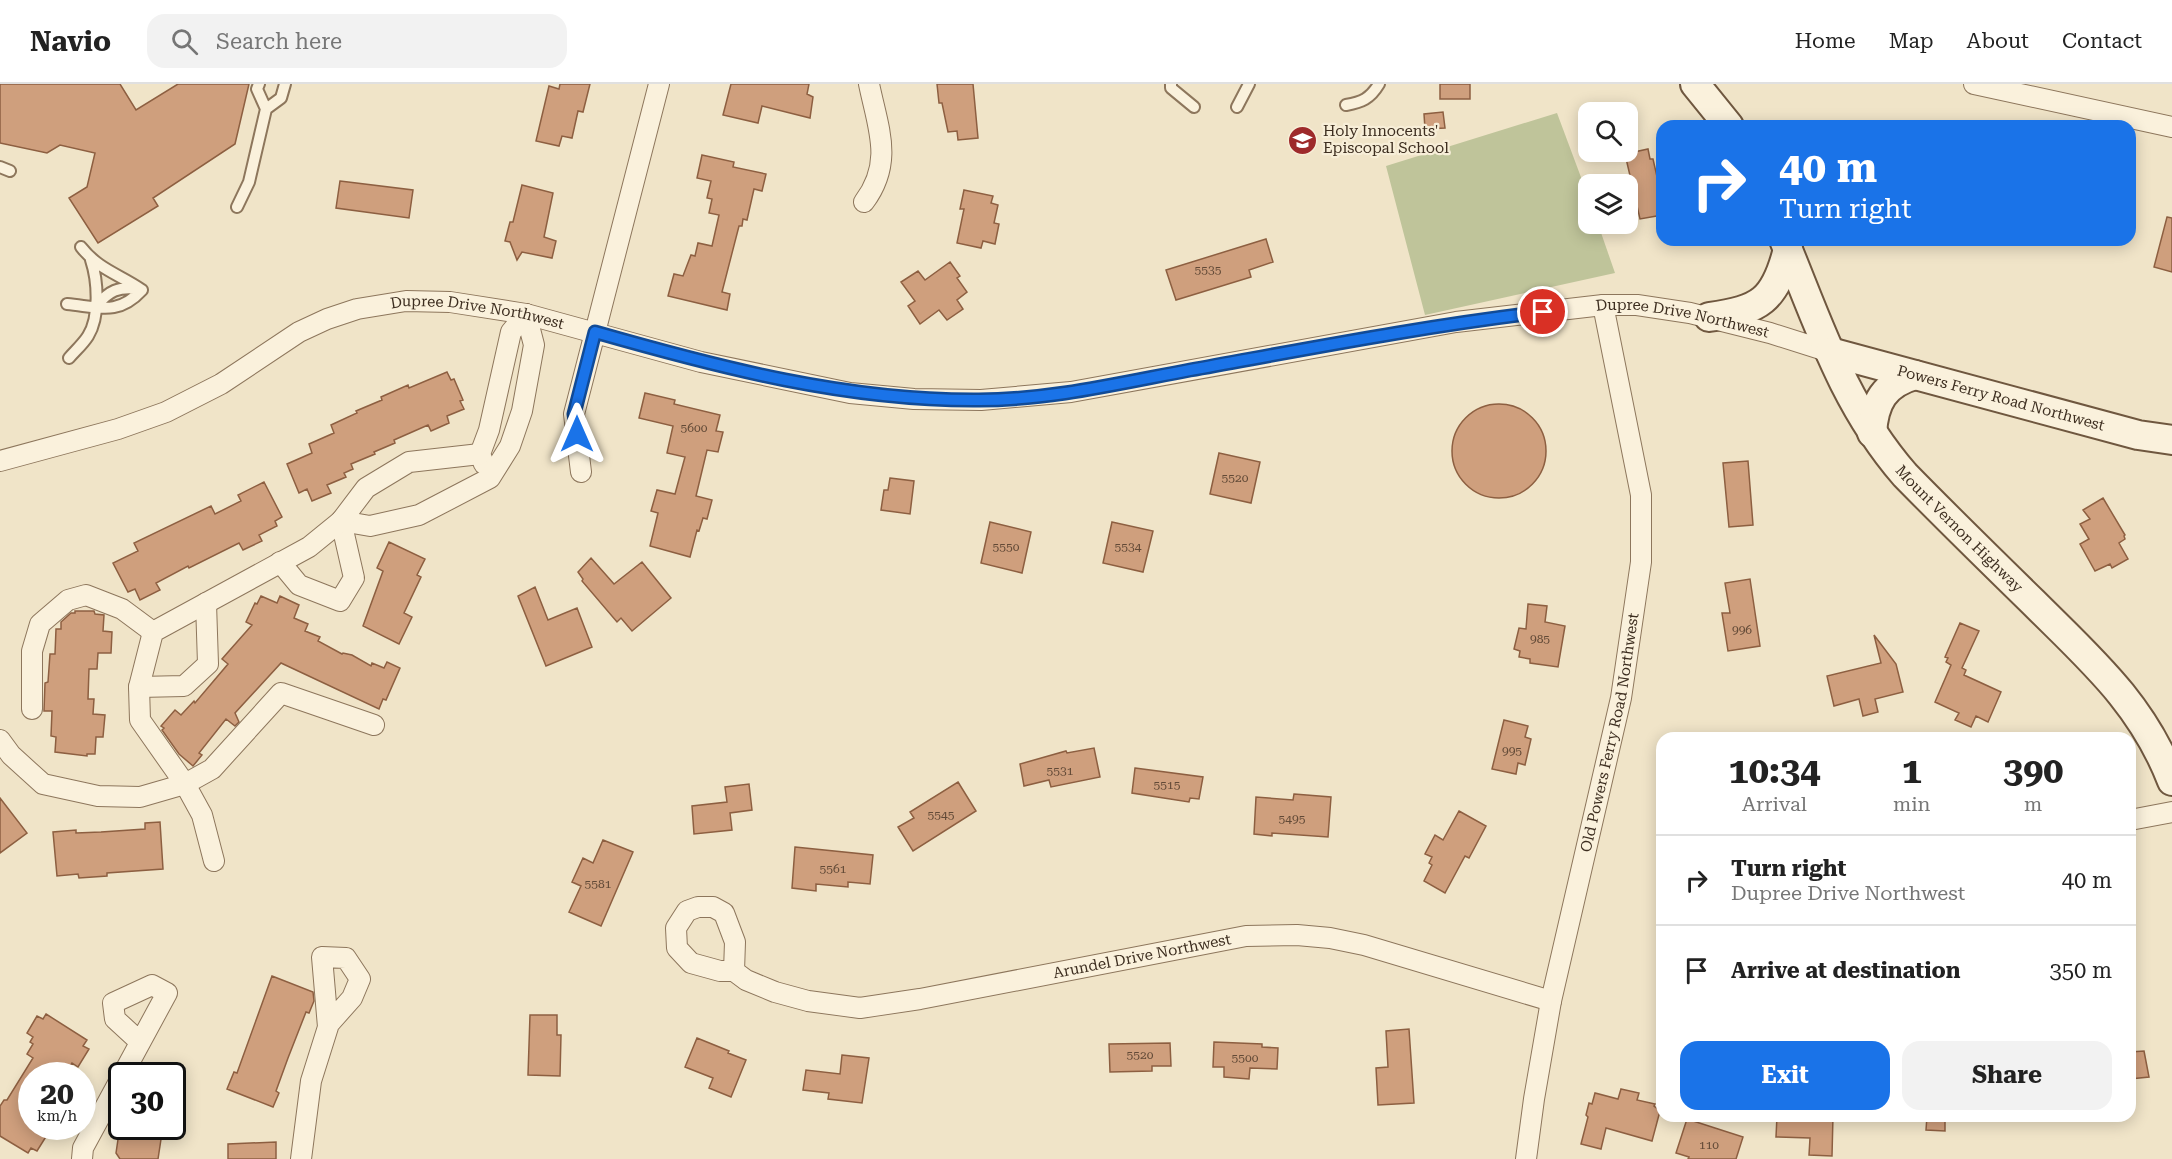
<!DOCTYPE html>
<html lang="en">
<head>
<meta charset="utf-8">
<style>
	:root { --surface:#fff; --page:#f2f2f2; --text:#222; --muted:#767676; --line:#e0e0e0; --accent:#1a73e8 }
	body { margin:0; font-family:"Roboto Serif",serif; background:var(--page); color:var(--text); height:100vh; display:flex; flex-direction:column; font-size:22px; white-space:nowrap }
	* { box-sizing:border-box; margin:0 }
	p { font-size:20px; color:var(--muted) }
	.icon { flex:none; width:33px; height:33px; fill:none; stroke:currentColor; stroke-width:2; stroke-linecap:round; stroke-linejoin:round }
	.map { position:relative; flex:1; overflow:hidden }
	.side { position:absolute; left:1656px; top:648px; width:480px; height:390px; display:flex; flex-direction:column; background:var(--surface); border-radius:18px; box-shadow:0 3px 15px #0003 }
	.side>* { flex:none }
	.banner { position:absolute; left:1656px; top:36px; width:480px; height:126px; border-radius:18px; box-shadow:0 3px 15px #0003; background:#1a73e8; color:#fff; overflow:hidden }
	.controls { position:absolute; left:1578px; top:18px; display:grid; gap:12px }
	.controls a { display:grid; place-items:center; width:60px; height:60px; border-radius:12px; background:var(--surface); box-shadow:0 3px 15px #0003; font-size:30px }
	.speed { position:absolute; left:18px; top:978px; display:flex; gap:12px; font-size:30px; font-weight:700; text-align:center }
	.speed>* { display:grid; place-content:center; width:78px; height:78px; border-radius:50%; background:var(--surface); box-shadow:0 3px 15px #0003; line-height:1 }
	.speed small { font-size:15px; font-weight:400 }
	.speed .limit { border:3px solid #111; border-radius:9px; background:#fff; color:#111 }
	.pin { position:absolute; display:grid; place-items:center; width:51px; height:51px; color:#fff; margin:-26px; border:3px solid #fff; border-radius:50%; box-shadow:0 2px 6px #0007 }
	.me { position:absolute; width:66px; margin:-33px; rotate:0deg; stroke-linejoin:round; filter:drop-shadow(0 0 4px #0008) }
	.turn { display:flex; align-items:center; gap:21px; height:126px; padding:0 24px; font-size:27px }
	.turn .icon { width:78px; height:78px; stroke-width:2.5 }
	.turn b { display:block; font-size:42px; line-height:51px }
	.eta { display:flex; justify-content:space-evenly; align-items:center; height:102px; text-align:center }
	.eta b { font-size:36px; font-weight:700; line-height:42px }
	.cta { display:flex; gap:12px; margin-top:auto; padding:12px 24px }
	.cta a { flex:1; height:69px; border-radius:18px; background:var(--accent); color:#fff; font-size:24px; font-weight:700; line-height:69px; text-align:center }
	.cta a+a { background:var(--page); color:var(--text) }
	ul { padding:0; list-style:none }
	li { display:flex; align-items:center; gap:18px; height:90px; padding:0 24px; border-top:2px solid var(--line) }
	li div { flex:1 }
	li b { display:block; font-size:22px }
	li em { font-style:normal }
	header { display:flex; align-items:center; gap:36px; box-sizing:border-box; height:84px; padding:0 30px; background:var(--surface); border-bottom:2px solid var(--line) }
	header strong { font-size:28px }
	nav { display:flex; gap:33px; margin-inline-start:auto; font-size:21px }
	.search { width:420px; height:54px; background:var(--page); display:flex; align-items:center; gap:15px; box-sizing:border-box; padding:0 21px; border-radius:18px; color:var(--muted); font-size:22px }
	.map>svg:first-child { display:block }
	.cemetery { fill:#bfc49a }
	.building { fill:#cf9f7d; stroke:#8d5f41; stroke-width:1.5 }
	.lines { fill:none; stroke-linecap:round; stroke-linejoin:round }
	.lane-casing { stroke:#8d765c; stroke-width:14 }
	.street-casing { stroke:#8d765c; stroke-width:22 }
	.secondary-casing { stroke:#6f573f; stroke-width:32 }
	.lane { stroke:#faf1dc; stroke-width:10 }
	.street { stroke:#faf1dc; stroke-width:20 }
	.secondary { stroke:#faf1dc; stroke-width:28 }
	.route-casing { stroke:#114b97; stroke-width:15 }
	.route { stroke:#1a73e8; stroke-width:10 }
	.labels { text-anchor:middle; stroke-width:4.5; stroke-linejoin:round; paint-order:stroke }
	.number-label { font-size:12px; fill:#624a37 }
	.poi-label { font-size:15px; fill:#3d2e20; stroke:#f7eed8; text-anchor:start }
	.street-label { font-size:15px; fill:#3d2e20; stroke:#f7eed8 }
</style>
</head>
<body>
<header>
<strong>Navio</strong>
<div class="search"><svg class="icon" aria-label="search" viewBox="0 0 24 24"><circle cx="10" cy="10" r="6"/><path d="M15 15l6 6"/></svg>Search here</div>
<nav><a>Home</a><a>Map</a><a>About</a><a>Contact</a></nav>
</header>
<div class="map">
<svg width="2172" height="1075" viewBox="0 0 2172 1075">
	<rect width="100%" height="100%" fill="#f0e4c8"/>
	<path class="cemetery" d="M1557 29 1588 112V140H1598L1615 189 1425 231 1386 82Z"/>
	<path class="building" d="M0 0H120L136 26 178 0H249L235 60 153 114 158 122 98 159 69 114 87 103 95 69 60 61 47 69 0 59Z
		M560 0H590L583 28 578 27 572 54 562 52 559 62 536 57 549 2 559 5Z
		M731 0H809L807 10 813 13 810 34 762 22 758 39 723 31Z
		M937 0H973L978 54 958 56 957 47 948 48 942 19H939Z
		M1440 0H1470V15H1440Z
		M1443 28 1445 44 1425 45 1424 30Z
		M1648 65 1650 75H1653L1660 106 1662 105V131L1640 135 1625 70Z
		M702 71 734 78 733 83 766 90 762 107 754 105 747 136 743 135 742 142H739L722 208 730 210 727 226 668 212 674 190 683 192 691 171 695 172 698 159 712 162 719 131 709 129 712 115 707 114 711 97 697 94Z
		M340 97 413 106 409 134 336 124Z
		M522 101 553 109 544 153 556 157 552 174 522 168 517 176 510 158 505 157 510 138H513Z
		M964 106 993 112 991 119 998 121 994 139 999 140 995 160 983 157 981 164 957 159 964 125H960Z
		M2167 133 2172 134V188L2154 183Z
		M1266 155 1273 178 1249 186 1251 193 1176 216 1166 186Z
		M950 178 960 192 957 194 967 208 957 216 963 225 947 236 939 226 920 240 908 222 915 217 901 198 918 187 925 196Z
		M447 288 451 296 454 295 463 316 460 317 464 325 447 332 449 339 431 347 428 341 394 356 395 359 374 368 375 370 351 380 353 385 344 389 346 393 327 401 331 409 312 417 307 405 299 409 287 380 312 369 309 360 334 349 331 341 357 329 356 327 382 316 381 313 408 301 409 304Z
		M645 309 675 316 674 320 720 331 716 347 723 348 718 368 707 366 696 412 712 416 707 435 703 434 699 447 697 446 690 473 650 462 658 429 651 427 657 406 675 410 685 373 667 369 673 342 639 334Z
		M1452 367a47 47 0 1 1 94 0a47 47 0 1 1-94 0Z
		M1219 369 1260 378 1251 419 1210 410Z
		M1748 377 1753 441 1729 443 1723 379Z
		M890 394 914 397 910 430 881 426 884 406H888Z
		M264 398 282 433 275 437 277 442 259 451 262 457 243 466 239 459 189 484 188 482 156 499 160 506 140 516 135 505 128 508 113 479 138 467 134 459 211 422 215 430 241 417 238 411Z
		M2103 414 2125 451 2124 452 2125 455 2119 459 2128 475 2112 484 2110 480 2095 487 2080 460 2089 455 2080 440 2090 435 2083 426Z
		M990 438 1031 448 1022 489 981 479Z
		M1112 438 1153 447 1143 488 1103 479Z
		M389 458 425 475 417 491 421 493 404 529 412 533 399 560 363 542 383 487 377 484Z
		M591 474 614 500 642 478 671 514 632 547 621 534 617 538 582 497 583 495 578 488Z
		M1750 495 1760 562 1728 567 1722 529H1730L1725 499Z
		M535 503 548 536 577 524 592 563 546 582 518 512Z
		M261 512 277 519 280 512 299 521 294 534 308 540 305 547 320 553 318 557 342 570 343 569 352 571 371 582 372 579 384 584 387 578 400 584 386 616 383 615 379 625 281 579 235 629 239 638 235 642 226 635 199 669 202 671 193 682 179 670 162 646 164 644 161 642 175 626 181 631 194 617 195 619 228 580 222 575 252 541 246 538 255 519 257 520Z
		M1528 520 1547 522 1545 538 1565 542 1558 583 1530 579V575L1519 573 1520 567 1514 565 1519 544 1526 545Z
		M75 527H94L95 530 104 531 103 547 112 548 111 569H98L97 585H89L88 615H94L93 630 105 631 103 653H96L95 670H87V672L55 668 56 653 51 652 52 627H44L45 599 48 598 50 570H55L56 545H61V538L71 529H75Z
		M1960 539 1979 547 1962 584 1966 586 1964 591 2001 608 1988 638 1976 632 1971 643 1955 636 1959 629 1935 618 1951 581 1946 578 1948 574 1945 573Z
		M1874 551 1896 580 1903 608 1875 615 1878 628 1863 632 1859 615 1834 622 1827 592 1881 579Z
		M1504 636 1528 642 1525 653 1531 655 1525 681 1518 679 1516 690 1492 685Z
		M1094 664 1100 693 1051 703 1049 696 1024 702 1020 680 1066 667 1067 669Z
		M1135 684 1203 693 1199 715 1190 714 1189 718 1132 709Z
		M958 698 976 727 913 767 898 743 914 734 910 728Z
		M749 700 752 726 730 729 732 746 694 750 692 722 727 718 725 703Z
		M1294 710 1331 713 1328 753 1272 749V752L1254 750 1256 713 1293 716Z
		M0 714 27 749 0 769Z
		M1459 727 1486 742 1469 774 1465 772 1445 809 1424 797 1432 781 1429 779 1432 773 1425 770 1435 751 1443 756Z
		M160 738 163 785 107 789V792L79 794 78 790 57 792 53 748 76 746V749L101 748 145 745V739Z
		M603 756 633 768 601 842 569 828 581 802 572 798 583 774 593 779Z
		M795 763 873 771 870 800 848 798V803L816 800V807L792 804Z
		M272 892 313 908 314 917 309 929 306 928 288 974 276 1007 279 1009 273 1023 227 1005 234 988 237 989Z
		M46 930 87 956 83 962 89 965 78 983 72 979 64 992H32V1042H43L40 1048 47 1051 37 1067 31 1064 28 1069 0 1052V1022L4 1016H7L33 974 27 970 33 960 30 958 33 953 27 949 37 932 43 935Z
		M530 931H557V951H561L560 992 528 991Z
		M1409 945 1414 1019 1378 1021 1376 984 1388 983 1386 947Z
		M697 954 729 967 728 969 746 976 731 1013 709 1004 713 994 685 983Z
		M1214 958 1262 960V963L1278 964 1277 985 1250 984 1249 995 1224 993V983H1213Z
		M1170 959 1171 982H1152V987L1110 988 1109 960Z
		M2144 967 2149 993 2130 995V968Z
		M842 971 869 974 862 1019 828 1015 829 1009 803 1006 806 986 840 990Z
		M1621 1005 1639 1009 1637 1016 1655 1020 1654 1022 1660 1027 1652 1057 1606 1044 1601 1065 1581 1060 1588 1033 1586 1031 1589 1019 1592 1020 1595 1009 1618 1015Z
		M1777 1032H1833L1832 1072 1809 1071 1810 1054 1776 1053Z
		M1927 1032H1945V1047L1926 1046Z
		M1687 1035 1743 1053 1736 1075H1688L1689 1073 1676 1069Z
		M120 1042H163L158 1075H120L116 1069Z
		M276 1058V1075H228V1060Z"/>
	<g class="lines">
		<defs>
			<path id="lane" d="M1171 0V4L1194 23
				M1346 21C1362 18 1370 15 1379 0
				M1237 23 1249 0
				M266 25 281 14 285 0
				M0 83 10 87
				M237 123 249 98 266 25 257 5 259 0
				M81 163C99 186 119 190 142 206
				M67 220C99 223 118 232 142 206
				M96 222C109 207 118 202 139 205
				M69 274C75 267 83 260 88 252 100 233 98 197 91 176"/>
			<g id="street">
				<path d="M1974 0 2172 43"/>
				<path d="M864 118C894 78 878 44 869 0"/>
				<path id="s1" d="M0 377 118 345 166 328 221 300 299 248 327 235 357 225 406 217 450 218 526 230 701 278 850 309 914 315 981 316 1071 308 1456 238 1603 221H1637L1690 229 1770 249 1830 268"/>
				<path d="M484 380 480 370 489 346 511 248 526 230"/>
				<path d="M581 388 574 330 659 0"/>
				<path d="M341 437 370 442 419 431 490 394 510 362 522 327 534 261 526 230"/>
				<path d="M280 478 299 501 340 517 354 494 341 437"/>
				<path d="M139 603 184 602 208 580 206 519"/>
				<path d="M32 625V567L40 540 68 516 86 511 122 525 153 548"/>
				<path d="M0 656 11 671 43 700 98 712 140 713 185 700 140 636 139 603 153 548 309 463 341 437 366 404 409 378 480 370"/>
				<path d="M2130 736 2172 728"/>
				<path d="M214 777 202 731 185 700 212 685 281 609 374 641"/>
				<path id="s2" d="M734 887 735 858 724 829 713 823H698L687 827 676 844 677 864 691 879 720 887H734L746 896 775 908 808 917 860 924 920 915 1246 852 1297 851 1330 854 1364 861 1551 917"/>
				<path d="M122 992 167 909 152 901 113 919 115 935 140 958"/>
				<path d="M82 1075 83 1064 122 992"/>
				<path d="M301 1075 311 997 328 943 322 873 346 874 360 895 352 914 328 941"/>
				<path id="s3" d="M1526 1075 1534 1015 1551 917 1621 614 1641 478V411L1603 221"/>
			</g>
			<g id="secondary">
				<path d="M1695 0 1729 42"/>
				<path id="s4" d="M1784 156C1819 241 1844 321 1905 391 1947 434 1990 476 2033 518 2090 575 2142 619 2172 697"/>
				<path d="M1709 233C1760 226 1775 217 1788 165"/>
				<path id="s5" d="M1830 268 2138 351 2172 356"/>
				<path d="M1872 349C1874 318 1884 300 1915 291"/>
			</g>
		</defs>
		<use href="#lane" class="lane-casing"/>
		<use href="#street" class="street-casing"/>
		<use href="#secondary" class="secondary-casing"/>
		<use href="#lane" class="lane"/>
		<use href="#street" class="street"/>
		<use href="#secondary" class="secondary"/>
	</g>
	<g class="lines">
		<defs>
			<path id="route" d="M577 350 574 330 595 248C721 284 847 317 979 316 1050 316 1120 299 1190 286 1307 265 1424 242 1543 228"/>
		</defs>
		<use href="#route" class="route-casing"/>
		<use href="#route" class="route"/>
	</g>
	<defs>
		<symbol id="school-disc" viewBox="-11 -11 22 22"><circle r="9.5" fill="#9e2a2b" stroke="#f7eed8"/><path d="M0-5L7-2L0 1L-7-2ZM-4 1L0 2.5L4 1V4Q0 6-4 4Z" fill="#fff"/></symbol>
	</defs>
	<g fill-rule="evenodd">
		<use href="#school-disc" x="1286" y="40" width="33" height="33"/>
	</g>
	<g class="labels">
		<g class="number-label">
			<text x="1208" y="190">5535</text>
			<text x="694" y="348">5600</text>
			<text x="1235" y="398">5520</text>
			<text x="1006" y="467">5550</text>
			<text x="1128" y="467">5534</text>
			<text x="1742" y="550">996</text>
			<text x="1540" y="559">985</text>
			<text x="1512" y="671">995</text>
			<text x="1060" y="691">5531</text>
			<text x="1167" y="705">5515</text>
			<text x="941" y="735">5545</text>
			<text x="1292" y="739">5495</text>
			<text x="833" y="789">5561</text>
			<text x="598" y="804">5581</text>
			<text x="1140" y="975">5520</text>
			<text x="1245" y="978">5500</text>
			<text x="1709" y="1065">110</text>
		</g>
		<g class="poi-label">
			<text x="1323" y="52">Holy Innocents'<tspan x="1323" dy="17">Episcopal School</tspan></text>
		</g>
		<g class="street-label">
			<text dy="5" stroke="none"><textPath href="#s1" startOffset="513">Dupree Drive Northwest</textPath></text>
			<text dy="5" stroke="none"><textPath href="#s1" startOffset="1737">Dupree Drive Northwest</textPath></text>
			<text dy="5" stroke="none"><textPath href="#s5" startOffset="177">Powers Ferry Road Northwest</textPath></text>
			<text dy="5" stroke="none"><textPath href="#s4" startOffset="342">Mount Vernon Highway</textPath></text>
			<text dy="5" stroke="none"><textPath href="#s3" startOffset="435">Old Powers Ferry Road Northwest</textPath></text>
			<text dy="5" stroke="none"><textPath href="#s2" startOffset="624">Arundel Drive Northwest</textPath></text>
		</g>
	</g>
</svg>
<div class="controls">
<a><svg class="icon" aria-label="search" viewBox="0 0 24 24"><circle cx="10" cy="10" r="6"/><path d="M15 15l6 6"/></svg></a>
<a><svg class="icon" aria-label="layers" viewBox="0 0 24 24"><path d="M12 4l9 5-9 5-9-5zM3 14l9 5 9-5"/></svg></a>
</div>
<div class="speed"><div>20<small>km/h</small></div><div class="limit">30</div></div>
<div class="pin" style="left:1543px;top:228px;background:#d93025"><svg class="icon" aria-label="arrive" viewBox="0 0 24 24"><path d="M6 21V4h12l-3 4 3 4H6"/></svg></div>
<svg class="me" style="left:577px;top:350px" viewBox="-20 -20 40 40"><path d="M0-17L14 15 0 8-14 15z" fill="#1a73e8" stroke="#fff" stroke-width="4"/></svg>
<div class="banner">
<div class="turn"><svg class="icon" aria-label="right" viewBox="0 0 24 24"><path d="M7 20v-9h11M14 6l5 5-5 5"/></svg><div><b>40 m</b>Turn right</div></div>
</div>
<section class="side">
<div class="eta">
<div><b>10:34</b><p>Arrival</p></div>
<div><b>1</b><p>min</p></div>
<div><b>390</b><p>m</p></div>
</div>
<ul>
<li><svg class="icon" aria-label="right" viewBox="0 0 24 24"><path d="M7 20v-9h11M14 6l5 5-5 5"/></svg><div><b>Turn right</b><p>Dupree Drive Northwest</p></div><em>40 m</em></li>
<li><svg class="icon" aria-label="arrive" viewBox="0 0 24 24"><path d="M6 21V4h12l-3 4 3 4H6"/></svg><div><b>Arrive at destination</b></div><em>350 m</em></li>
</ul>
<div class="cta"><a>Exit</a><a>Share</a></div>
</section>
</div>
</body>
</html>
